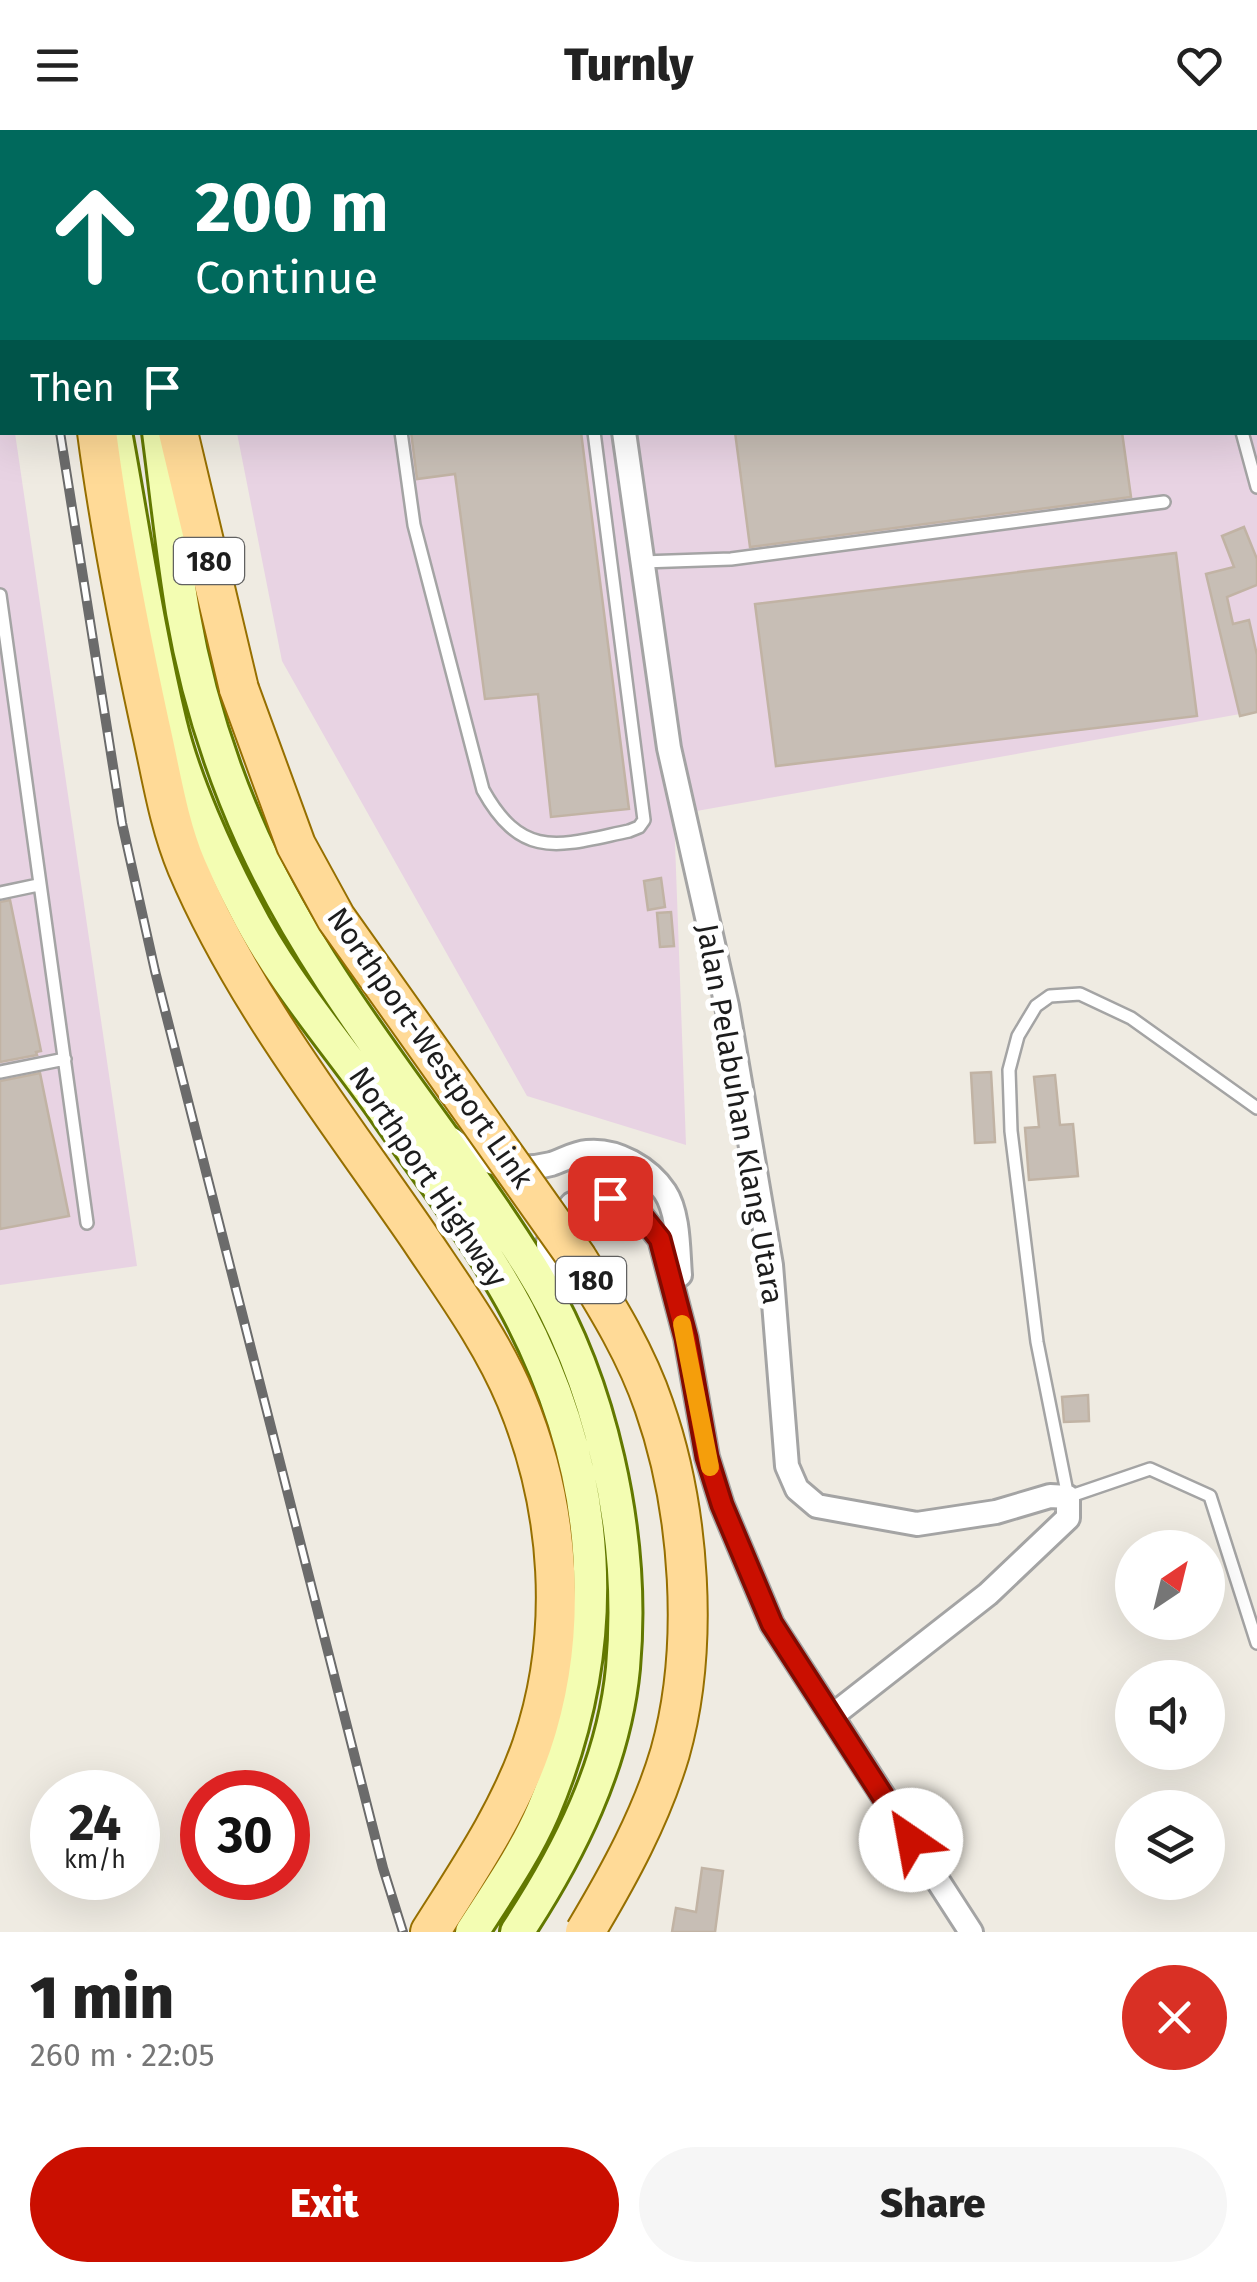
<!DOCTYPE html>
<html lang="en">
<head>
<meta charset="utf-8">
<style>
	:root { --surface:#fff; --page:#f6f6f6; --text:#222; --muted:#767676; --accent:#ca0f00 }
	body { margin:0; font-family:"Fira Sans",sans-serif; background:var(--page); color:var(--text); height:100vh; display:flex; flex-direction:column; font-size:38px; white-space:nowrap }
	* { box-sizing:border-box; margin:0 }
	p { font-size:32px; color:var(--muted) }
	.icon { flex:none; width:55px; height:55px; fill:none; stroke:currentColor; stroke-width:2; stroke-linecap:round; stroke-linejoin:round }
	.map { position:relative; height:1802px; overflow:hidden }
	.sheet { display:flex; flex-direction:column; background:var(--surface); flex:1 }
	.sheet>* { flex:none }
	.guide { position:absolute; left:0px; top:0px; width:1258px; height:305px; box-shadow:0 10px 40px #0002; background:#00695c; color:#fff; overflow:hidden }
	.needle { width:65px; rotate:35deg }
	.controls { position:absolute; left:1115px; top:1400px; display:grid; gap:20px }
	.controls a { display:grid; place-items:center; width:110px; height:110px; border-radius:50%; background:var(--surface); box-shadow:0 10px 40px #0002; font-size:50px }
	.speed { position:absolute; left:30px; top:1640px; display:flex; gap:20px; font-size:50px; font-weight:700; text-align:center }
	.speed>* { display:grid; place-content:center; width:130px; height:130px; border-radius:50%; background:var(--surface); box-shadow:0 10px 40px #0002; line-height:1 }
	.speed small { font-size:25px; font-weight:400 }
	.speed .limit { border:15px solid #d22; background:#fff; color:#111 }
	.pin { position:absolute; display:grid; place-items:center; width:85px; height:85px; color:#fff; margin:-42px; border-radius:20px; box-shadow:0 5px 15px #0006 }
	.me { position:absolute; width:110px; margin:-55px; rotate:327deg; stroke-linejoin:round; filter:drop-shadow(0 0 8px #0008) }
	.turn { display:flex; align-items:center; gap:35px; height:210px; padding:0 30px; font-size:45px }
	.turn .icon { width:130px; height:130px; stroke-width:2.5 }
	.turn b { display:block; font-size:70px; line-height:85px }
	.then { display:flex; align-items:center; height:95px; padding:0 30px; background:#0003; gap:20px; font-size:38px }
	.round { display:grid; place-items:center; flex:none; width:105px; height:105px; border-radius:52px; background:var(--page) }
	.summary { display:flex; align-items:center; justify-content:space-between; height:170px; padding:0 30px }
	h1 { font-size:60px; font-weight:800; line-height:75px }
	.primary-button { display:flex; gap:20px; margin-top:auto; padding:20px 30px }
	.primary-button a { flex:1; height:115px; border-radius:60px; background:var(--accent); color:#fff; font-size:40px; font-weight:800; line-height:115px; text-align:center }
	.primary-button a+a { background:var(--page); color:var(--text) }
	header { display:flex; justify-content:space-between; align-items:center; height:130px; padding:0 30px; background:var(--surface); font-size:45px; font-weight:800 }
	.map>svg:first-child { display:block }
	.industrial { fill:#e8d3e3 }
	.building { fill:#c7beb5; stroke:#c1b3a4; stroke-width:2.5 }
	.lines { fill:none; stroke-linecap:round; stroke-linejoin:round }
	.lane-casing { stroke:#a4a4a4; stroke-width:16 }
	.street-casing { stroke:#a4a4a4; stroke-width:28 }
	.secondary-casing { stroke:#627800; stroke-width:38 }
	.primary-casing { stroke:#966f00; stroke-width:42 }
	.lane { stroke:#fff; stroke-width:11 }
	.street { stroke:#fff; stroke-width:22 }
	.secondary { stroke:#f3fdb2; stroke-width:32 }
	.primary { stroke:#ffda97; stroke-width:38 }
	.rail-casing { stroke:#6b6b6b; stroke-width:10 }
	.rail { stroke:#fff; stroke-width:6; stroke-dasharray:19; stroke-linecap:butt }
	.primary-bridge-casing { stroke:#966f00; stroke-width:42; stroke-linecap:butt }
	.primary-bridge { stroke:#ffda97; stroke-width:38 }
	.route-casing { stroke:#830a00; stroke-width:25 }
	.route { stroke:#ca0f00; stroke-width:18 }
	.slow { stroke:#f59e0b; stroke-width:18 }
	.labels { text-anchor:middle; stroke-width:10; stroke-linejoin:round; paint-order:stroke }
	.shield { fill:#fff; stroke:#616161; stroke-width:2.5 }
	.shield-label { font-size:28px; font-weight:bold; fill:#1d1d1d }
	.street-label { font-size:30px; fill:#1d1d1d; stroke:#fff }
</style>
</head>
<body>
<header><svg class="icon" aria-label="menu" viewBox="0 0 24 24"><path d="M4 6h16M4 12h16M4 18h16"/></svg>Turnly<svg class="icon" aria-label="heart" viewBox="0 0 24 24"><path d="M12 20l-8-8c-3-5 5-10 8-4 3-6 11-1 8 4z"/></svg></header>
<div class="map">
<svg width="1257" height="1802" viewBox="0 0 1257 1802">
	<rect width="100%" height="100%" fill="#efebe2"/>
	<path class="industrial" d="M178 0H1257V581L674 685 686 1015 527 966 282 531 237 303 1255 302V2Z
		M0 200 2 302 15 303 137 1136 0 1155Z"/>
	<path class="building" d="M411 302H581L629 679 551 687 538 564 485 569 455 344 417 349Z
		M735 302H1122L1131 367 750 417Z
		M1244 397 1257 429V455L1227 467 1233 494 1249 490 1257 525V582L1240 586 1206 444 1234 437 1222 406Z
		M1176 423 1197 586 776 636 755 474Z
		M661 748 665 777 648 780 644 751Z
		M10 770 41 921 36 922 37 925 0 932V772Z
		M671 782 674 816 660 817 657 783Z
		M991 942 995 1012 975 1013 971 943Z
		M40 943 69 1086 0 1099V951Z
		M1055 945 1060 995 1073 994 1078 1046 1029 1050 1025 998 1039 997 1034 947Z
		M1088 1265 1089 1291 1064 1292 1062 1267Z
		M702 1738 723 1741 715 1802H672L676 1778 696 1782Z"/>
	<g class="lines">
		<defs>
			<path id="lane" d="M357 0V2
				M554 0V2
				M647 0V2
				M742 0V2
				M1175 0V2
				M1019 2 1035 0
				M0 77H2
				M401 302 414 395 483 660C523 732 561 715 629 701L639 697 644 690 594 302
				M1242 302 1257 357
				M642 432 731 429 1164 372
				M0 465 87 1093
				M0 763 38 755
				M0 942 65 929
				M1257 978 1131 888 1080 864 1050 866 1036 876 1018 906 1009 940 1011 1001 1037 1212 1068 1367 1150 1339 1210 1366 1257 1513"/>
			<path id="street" d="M583 0 584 2
				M624 302 669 618 727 876 771 1135 787 1336 797 1359 817 1376 917 1394 996 1382 1050 1366 1068 1367V1388L988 1464 832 1586
				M452 1009C479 1034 515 1043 551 1034 563 1030 575 1023 587 1022 617 1019 649 1038 665 1062 679 1083 678 1121 680 1145
				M551 1164 548 1113 563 1085 572 1074 586 1069 610 1068 635 1078 660 1109 686 1208 707 1327 722 1375 772 1494 971 1802"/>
			<path id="secondary" d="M115 302C133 399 147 499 170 594 184 652 217 725 245 778 282 851 338 914 385 981 429 1044 482 1113 518 1181 603 1343 615 1511 543 1681 525 1723 497 1763 472 1802
				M159 302C167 362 173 422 183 482 196 558 221 638 253 709 324 865 440 992 530 1136 601 1249 635 1405 623 1538 614 1634 569 1723 517 1802"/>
			<path id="primary" d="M60 0 61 2
				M117 0V2
				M97 302C110 401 129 497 150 594 161 641 168 692 187 737 243 869 338 989 419 1107 453 1158 492 1211 516 1269 561 1377 570 1503 532 1615 509 1682 468 1742 430 1802
				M178 302 239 559"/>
		</defs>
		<use href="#lane" class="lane-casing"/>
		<use href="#street" class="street-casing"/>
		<use href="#secondary" class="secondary-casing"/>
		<use href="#primary" class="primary-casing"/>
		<use href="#lane" class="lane"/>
		<use href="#street" class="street"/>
		<use href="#secondary" class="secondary"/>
		<use href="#primary" class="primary"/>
		<defs>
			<path id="rail" d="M13 0 14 2
				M60 302 122 693 155 841 383 1738 403 1802"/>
		</defs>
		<use href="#rail" class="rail-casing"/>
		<use href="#rail" class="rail"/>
		<defs>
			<path id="primary-bridge" d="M239 559 296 715 336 788 577 1128C606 1175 636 1223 654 1276 690 1379 700 1517 670 1623 651 1687 619 1745 585 1802"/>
		</defs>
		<use href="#primary-bridge" class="primary-bridge-casing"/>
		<use href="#primary-bridge" class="primary-bridge"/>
	</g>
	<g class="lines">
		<defs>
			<path id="route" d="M610 1068 635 1078 660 1109 686 1208 707 1327 722 1375 772 1494 911 1710"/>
		</defs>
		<use href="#route" class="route-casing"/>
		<use href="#route" class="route"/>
		<path class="slow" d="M682 1194 710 1337"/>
	</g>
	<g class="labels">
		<g class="shield">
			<rect x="174" y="408" width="70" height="46" rx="8"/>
			<rect x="556" y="1127" width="70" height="46" rx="8"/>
		</g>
		<g class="shield-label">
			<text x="209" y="441">180</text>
			<text x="591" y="1160">180</text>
		</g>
		<g class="street-label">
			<text transform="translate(430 918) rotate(55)" y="10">Northport-Westport Link</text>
			<text transform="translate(740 984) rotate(80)" y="10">Jalan Pelabuhan Klang Utara</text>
			<text transform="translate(428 1047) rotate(56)" y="10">Northport Highway</text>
		</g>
	</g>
</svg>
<div class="controls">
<a><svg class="needle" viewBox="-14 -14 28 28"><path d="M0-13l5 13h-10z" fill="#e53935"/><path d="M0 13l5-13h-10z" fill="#767676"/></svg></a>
<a><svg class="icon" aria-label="sound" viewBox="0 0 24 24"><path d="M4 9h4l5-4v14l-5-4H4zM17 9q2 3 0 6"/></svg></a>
<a><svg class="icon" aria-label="layers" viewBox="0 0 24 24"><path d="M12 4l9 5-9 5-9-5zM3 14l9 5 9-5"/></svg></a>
</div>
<div class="speed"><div>24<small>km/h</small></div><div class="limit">30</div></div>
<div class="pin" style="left:610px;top:1068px;background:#d93025"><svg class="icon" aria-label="arrive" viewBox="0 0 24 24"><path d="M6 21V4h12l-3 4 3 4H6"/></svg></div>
<svg class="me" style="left:911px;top:1710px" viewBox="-20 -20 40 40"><circle r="19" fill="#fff"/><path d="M0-13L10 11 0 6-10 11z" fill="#ca0f00"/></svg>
<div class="guide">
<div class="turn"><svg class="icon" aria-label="ahead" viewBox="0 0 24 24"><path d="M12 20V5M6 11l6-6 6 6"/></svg><div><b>200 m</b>Continue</div></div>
<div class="then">Then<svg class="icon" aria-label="arrive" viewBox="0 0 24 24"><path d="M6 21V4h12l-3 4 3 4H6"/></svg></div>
</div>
</div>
<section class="sheet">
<div class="summary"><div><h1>1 min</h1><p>260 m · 22:05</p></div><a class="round" style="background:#d93025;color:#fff"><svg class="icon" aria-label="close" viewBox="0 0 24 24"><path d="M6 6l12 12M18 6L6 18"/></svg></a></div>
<div class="primary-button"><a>Exit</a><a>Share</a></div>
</section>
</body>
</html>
